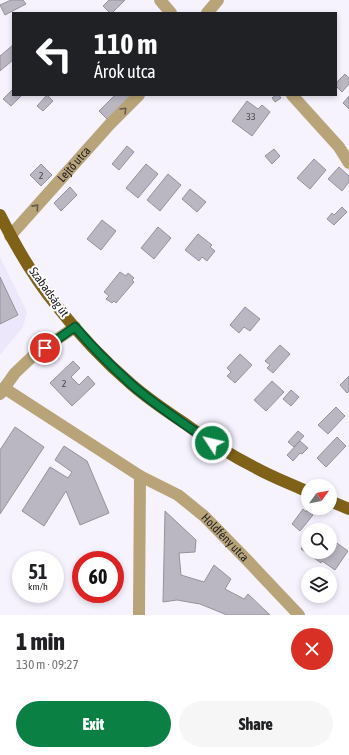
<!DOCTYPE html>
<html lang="en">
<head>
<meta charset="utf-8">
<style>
	:root { --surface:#fff; --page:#f6f6f6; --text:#202124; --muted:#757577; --accent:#0b8043 }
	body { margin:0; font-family:"Asap Condensed",sans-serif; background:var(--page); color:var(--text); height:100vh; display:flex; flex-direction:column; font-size:15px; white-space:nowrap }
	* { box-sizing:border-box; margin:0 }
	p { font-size:13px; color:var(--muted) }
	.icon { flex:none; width:22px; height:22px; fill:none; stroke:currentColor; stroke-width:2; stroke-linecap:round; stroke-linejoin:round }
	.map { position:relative; height:615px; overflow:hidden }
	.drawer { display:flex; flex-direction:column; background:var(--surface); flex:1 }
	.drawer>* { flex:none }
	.hud { position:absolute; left:12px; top:12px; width:325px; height:84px; border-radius:0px; box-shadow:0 2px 6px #0003; background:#202124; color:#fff; overflow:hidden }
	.needle { width:26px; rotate:57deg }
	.fabs { position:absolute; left:301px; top:479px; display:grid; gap:8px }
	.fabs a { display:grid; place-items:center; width:36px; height:36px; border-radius:50%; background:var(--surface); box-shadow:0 2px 6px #0003; font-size:20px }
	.speed { position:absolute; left:12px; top:551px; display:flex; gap:8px; font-size:20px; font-weight:700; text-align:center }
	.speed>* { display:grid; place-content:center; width:52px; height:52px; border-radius:50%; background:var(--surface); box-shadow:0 2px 6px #0003; line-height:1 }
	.speed small { font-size:10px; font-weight:400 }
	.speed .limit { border:6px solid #d22; background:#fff; color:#111 }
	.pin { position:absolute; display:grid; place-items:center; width:34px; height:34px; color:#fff; margin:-17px; border:2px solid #fff; border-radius:50%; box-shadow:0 1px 4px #0007 }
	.me { position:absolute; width:44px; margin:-22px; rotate:305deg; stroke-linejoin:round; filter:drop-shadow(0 0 3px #0008) }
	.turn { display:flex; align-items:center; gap:14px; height:84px; padding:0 16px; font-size:18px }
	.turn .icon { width:52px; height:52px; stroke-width:2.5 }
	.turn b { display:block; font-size:28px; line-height:34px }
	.round { display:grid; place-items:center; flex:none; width:42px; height:42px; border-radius:21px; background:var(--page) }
	.head { display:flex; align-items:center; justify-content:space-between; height:68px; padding:0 16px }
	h1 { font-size:24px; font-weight:800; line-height:30px }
	.button { display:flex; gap:8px; margin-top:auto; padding:8px 16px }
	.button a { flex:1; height:46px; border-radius:24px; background:var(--accent); color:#fff; font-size:16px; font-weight:800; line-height:46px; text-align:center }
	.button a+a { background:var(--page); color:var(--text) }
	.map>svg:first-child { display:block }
	.built { fill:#ece7fa }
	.building { fill:#bab6c2; stroke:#95929d }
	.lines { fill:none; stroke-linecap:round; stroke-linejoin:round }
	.minor { stroke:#b9a479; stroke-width:12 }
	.major { stroke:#7f6117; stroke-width:12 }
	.oneway { stroke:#655b4a }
	.route-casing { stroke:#07532c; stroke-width:10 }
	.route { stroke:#0b8043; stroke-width:7 }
	.labels { text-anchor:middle; stroke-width:4; stroke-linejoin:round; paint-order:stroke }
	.number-label { font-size:10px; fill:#47464c }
	.street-label { font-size:12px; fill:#212024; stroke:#fff }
</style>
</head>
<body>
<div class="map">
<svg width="349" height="615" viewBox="0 0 349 615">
	<rect width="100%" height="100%" fill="#f6f3ff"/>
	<path class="built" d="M0 257 27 312 23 327 0 355Z"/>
	<path class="building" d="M11 0H23L26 4 5 15 0 5Z
		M109 0H125L112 13H110L103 6Z
		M13 45V60L0 71V56Z
		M345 74 349 78V84L342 92 336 86V83Z
		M13 89V95H22L11 106 3 99Z
		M47 95 53 101 43 111 37 106Z
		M115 95H129L130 97 108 120 99 111Z
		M276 95H279L281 98 275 102 272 98Z
		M349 96V109L343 103Z
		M247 101 258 109 262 105 270 112 252 136 232 121Z
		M127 146 134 152 119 170 112 164Z
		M274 149 280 156 272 164 265 156Z
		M314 159 326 170 310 189 297 178Z
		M41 164 52 175 41 186 30 175Z
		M146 164 158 174 138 198 126 188Z
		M339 167 349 176V182L342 191 328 179Z
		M168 174 181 185 160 211 147 200Z
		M70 187 77 195 61 211 54 203Z
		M190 189 206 202 197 212 182 199Z
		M342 207 347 212 334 225 327 219 332 213 334 215Z
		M102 220 116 231 101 250 87 239Z
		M158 227 171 238 154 259 141 248Z
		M198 234 212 245 210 247 215 251 207 261 202 257 199 261 185 250Z
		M120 272 126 276 128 273 134 278 132 280 134 282 116 303 114 301 112 303 106 299 109 296 104 292Z
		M0 277 18 315 0 324Z
		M245 307 260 319 250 331 244 327 239 333 230 325Z
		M280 345 290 354 273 373 267 368 270 365 265 361Z
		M240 354 252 365 235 383 227 376 231 372 227 368Z
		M73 361 80 368 71 377 79 385 88 376 95 384 72 406 50 383Z
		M349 376V391L347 393 340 385Z
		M272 381 284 392 266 411 254 400Z
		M291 390 299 397 291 406 283 399Z
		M336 407 345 416 328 434 318 425Z
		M15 427 44 447 0 514V450Z
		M298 431 304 436 294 447 288 442Z
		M337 437 346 446 326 467 317 458Z
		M300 441 308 448 302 454 300 453 293 461 287 455Z
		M64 446 87 461 109 513 80 525 66 491 44 526 22 511 50 467 68 478 72 472 55 460Z
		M303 509 306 512 307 510 313 515 300 531 292 524Z
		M165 511 196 540 195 552 179 553 181 575 204 582 214 565 231 579 225 589 244 599 248 594 270 615H227L200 604 177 600 163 602Z
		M308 539V552H330V541L333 543 334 541 348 551 335 570 322 561 321 563 301 549Z"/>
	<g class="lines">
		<g class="minor">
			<path d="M160 0 171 13"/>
			<path d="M207 13 218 0"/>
			<path d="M292 95 339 147 349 163"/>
			<path id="s1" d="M10 236 110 124 139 95"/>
			<path id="s2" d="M4 388 140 476 178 495 204 516 247 560 299 615"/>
			<path d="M0 394 15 373 34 355 75 327"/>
			<path d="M139 615 140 476"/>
		</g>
		<path class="major" d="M0 215C15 245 34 278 56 305 78 333 103 360 131 384 147 398 166 411 184 423 207 440 230 455 256 468 272 477 291 484 308 492
			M330 501 349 509"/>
	</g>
	<defs><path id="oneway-chevron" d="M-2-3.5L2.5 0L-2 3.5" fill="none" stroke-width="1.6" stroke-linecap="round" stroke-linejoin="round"/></defs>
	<g class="oneway">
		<use href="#oneway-chevron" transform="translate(124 110) rotate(-45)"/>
		<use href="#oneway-chevron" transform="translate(36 207) rotate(-48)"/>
	</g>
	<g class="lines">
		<defs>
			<path id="route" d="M45 348 75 327C92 347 111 366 131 384 156 406 185 424 212 443"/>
		</defs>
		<use href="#route" class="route-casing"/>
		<use href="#route" class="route"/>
	</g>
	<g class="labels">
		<g class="number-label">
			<text x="251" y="120">33</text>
			<text x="41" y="179">2</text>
			<text x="64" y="387">2</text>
		</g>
		<g class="street-label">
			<text dy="4" stroke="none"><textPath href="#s1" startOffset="96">Lejtő utca</textPath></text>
			<text transform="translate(49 292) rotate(54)" y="4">Szabadság út</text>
			<text dy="4" stroke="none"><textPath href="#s2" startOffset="268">Holdfény utca</textPath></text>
		</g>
	</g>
</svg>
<div class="fabs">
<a><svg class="needle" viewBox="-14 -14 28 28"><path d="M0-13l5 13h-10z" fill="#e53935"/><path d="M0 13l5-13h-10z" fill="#757577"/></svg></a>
<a><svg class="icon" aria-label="search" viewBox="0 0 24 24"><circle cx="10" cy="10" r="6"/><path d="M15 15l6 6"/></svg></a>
<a><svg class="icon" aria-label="layers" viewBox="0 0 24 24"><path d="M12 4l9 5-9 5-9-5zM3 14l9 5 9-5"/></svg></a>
</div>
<div class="speed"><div>51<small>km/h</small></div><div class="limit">60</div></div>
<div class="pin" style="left:45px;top:348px;background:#d93025"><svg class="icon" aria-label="arrive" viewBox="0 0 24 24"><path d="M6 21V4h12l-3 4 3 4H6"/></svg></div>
<svg class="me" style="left:212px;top:443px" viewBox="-20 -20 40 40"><circle r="17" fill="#0b8043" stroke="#fff" stroke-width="3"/><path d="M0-11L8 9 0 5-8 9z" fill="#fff"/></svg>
<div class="hud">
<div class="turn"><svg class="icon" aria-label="left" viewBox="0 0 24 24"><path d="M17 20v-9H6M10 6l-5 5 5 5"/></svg><div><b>110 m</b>Árok utca</div></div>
</div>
</div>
<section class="drawer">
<div class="head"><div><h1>1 min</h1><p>130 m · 09:27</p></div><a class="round" style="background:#d93025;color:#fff"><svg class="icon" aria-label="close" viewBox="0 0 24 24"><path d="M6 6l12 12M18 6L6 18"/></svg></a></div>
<div class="button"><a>Exit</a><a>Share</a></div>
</section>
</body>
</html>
